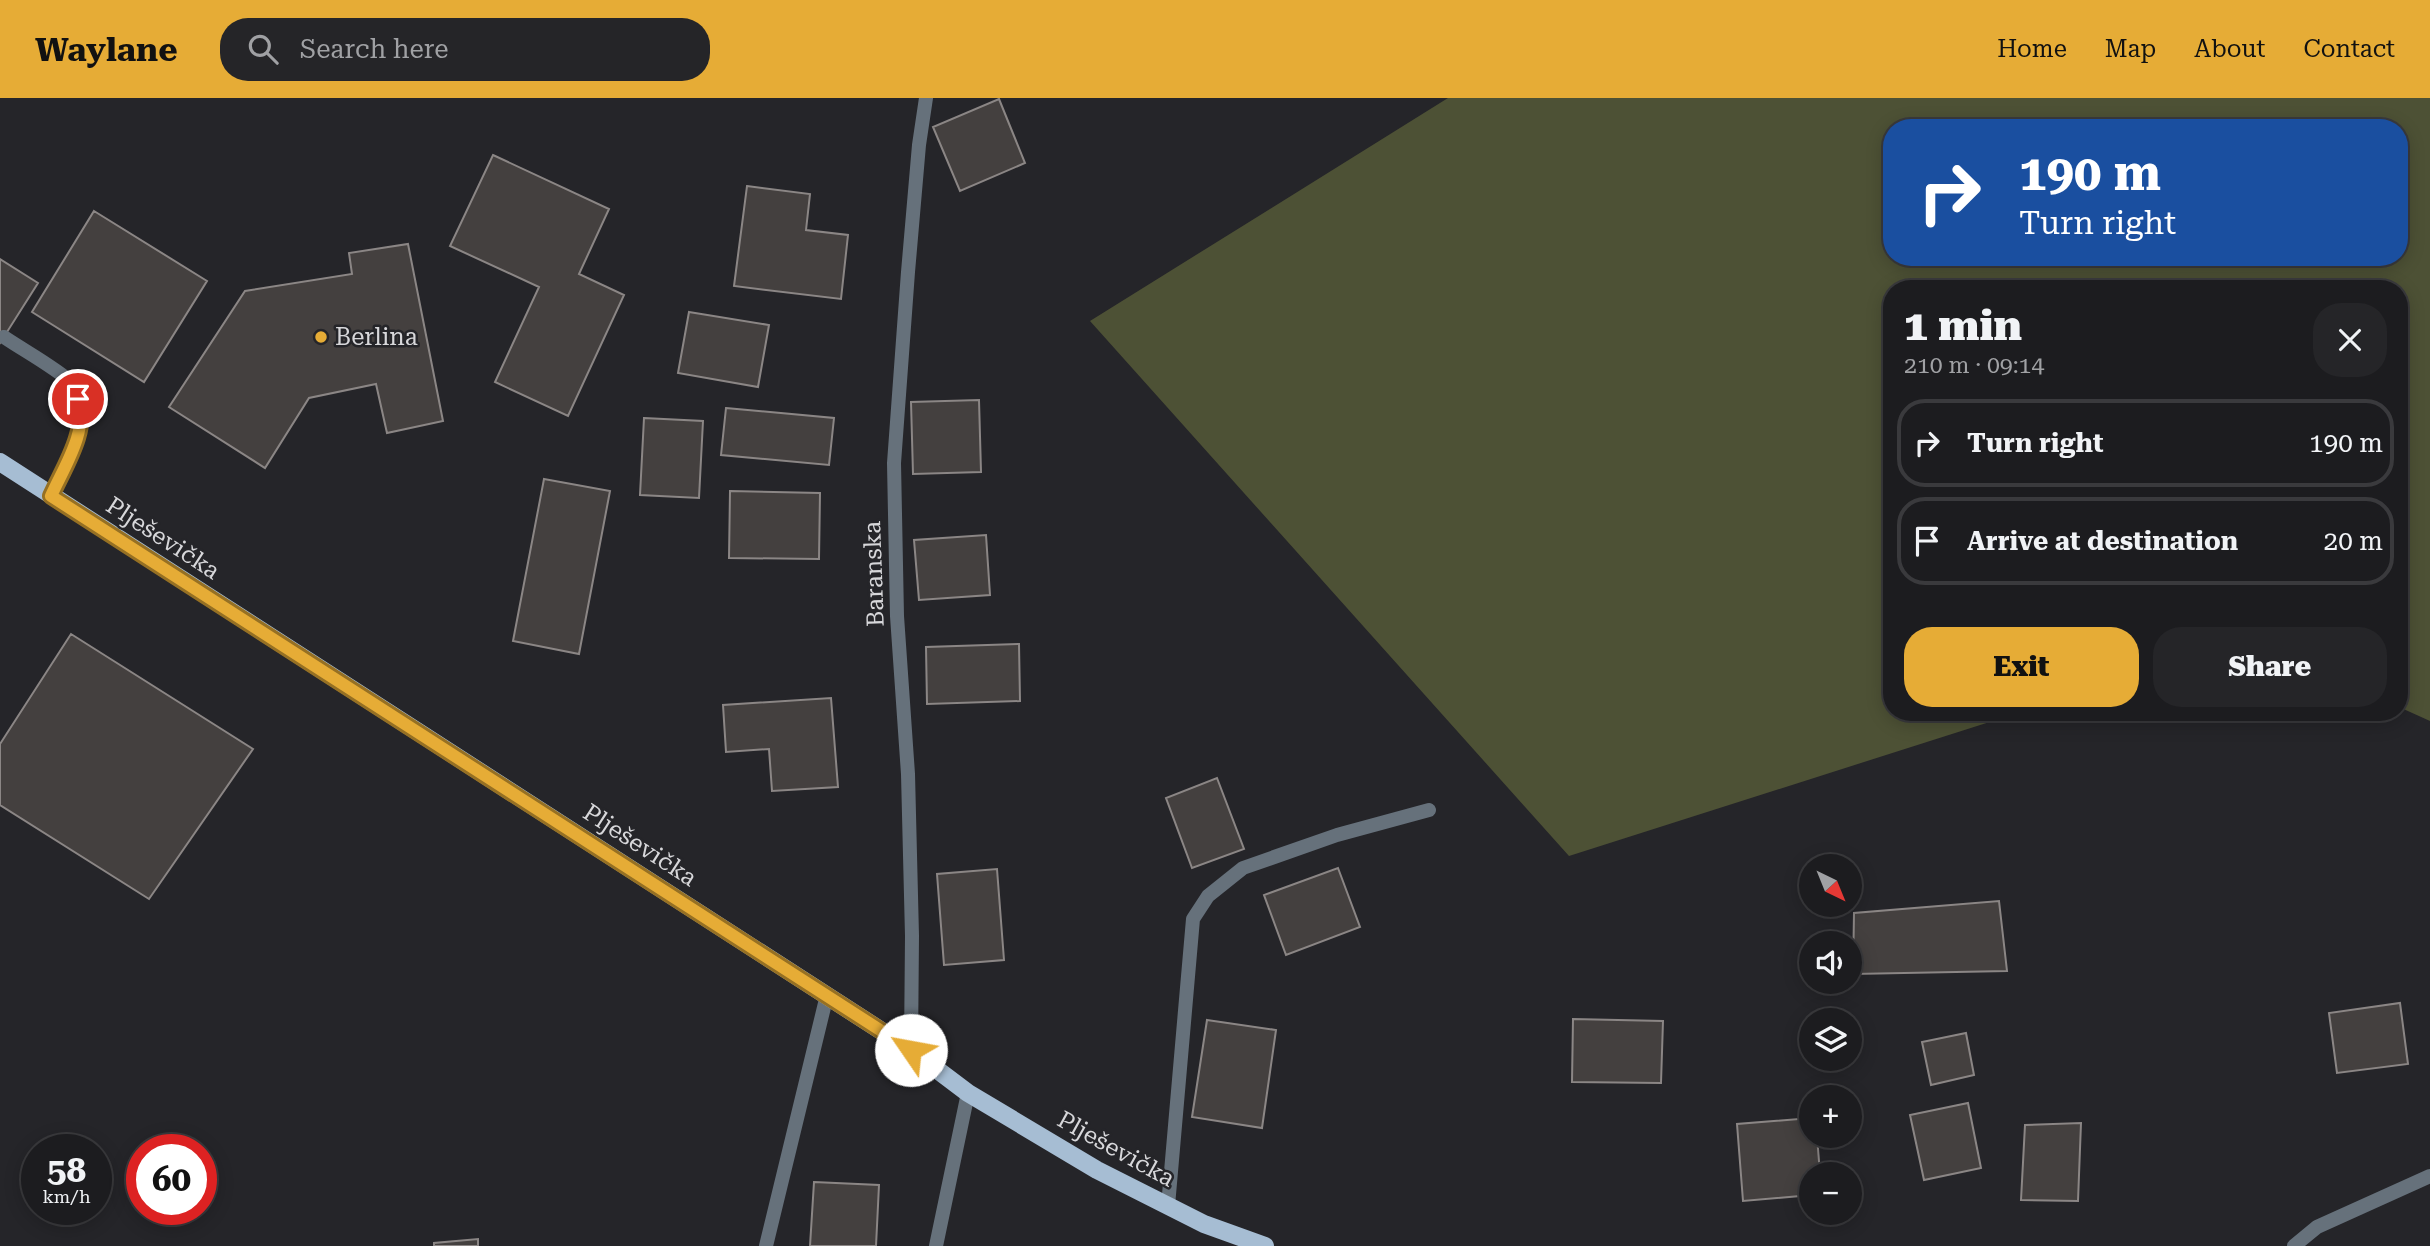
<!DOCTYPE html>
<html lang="en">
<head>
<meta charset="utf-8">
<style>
	:root { --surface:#1c1c1f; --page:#252528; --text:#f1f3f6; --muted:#a0a1a4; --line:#3a3a3d; --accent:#e6ac36 }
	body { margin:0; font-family:"Roboto Serif",serif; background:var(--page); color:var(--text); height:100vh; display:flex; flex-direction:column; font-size:26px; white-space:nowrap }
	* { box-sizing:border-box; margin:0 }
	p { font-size:23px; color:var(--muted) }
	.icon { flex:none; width:38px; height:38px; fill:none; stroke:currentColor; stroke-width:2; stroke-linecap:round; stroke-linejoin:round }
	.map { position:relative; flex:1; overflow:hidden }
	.panel { position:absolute; left:1883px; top:182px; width:525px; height:441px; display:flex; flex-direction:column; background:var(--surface); border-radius:28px; box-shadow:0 4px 18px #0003,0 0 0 2px var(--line) }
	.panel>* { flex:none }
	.top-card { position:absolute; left:1883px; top:21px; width:525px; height:147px; border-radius:28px; box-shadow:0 4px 18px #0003,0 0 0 2px var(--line); background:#1a4fa0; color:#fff; overflow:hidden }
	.needle { width:46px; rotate:137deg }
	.buttons { position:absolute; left:1799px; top:756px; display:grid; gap:14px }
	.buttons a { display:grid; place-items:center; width:63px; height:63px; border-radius:50%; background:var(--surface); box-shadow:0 4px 18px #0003,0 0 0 2px var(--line); font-size:35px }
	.speed { position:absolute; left:21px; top:1036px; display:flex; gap:14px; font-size:35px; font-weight:700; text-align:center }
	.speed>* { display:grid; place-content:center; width:91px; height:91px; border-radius:50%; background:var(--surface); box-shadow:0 4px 18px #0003,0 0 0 2px var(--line); line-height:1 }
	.speed small { font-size:18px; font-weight:400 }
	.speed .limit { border:10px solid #d22; background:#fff; color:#111 }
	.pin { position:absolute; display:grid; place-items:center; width:60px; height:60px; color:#fff; margin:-30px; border:4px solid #fff; border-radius:50%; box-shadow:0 2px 7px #0007 }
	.me { position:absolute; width:77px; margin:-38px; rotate:303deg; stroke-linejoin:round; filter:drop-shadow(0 0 5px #0008) }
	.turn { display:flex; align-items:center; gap:24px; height:147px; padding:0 21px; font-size:32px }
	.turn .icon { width:91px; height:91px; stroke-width:2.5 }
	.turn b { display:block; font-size:49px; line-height:60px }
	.round { display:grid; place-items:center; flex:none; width:74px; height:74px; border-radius:28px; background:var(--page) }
	.summary { display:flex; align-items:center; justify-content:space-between; height:119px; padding:0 21px }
	h1 { font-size:42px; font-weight:800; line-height:52px }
	.primary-button { display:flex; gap:14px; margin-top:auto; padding:14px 21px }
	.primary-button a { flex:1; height:80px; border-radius:28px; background:var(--accent); color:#111; font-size:28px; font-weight:800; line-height:80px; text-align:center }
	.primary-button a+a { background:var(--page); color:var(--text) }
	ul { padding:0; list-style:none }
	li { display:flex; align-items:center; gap:21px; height:88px; margin:0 14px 10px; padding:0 7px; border:4px solid var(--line); border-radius:28px }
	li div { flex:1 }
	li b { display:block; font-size:26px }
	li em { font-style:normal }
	header { display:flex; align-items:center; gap:42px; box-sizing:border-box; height:98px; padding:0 35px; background:var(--accent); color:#111 }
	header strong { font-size:33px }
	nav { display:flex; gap:38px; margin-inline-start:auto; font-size:24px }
	.search { width:490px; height:63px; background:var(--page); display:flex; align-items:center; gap:18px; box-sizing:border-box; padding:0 24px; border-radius:28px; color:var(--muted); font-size:26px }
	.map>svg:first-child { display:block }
	.green { fill:#4d5135; fill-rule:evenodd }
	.building { fill:#44403f; stroke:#8b8685; stroke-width:2 }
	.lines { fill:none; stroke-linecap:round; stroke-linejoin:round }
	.lane { stroke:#66717b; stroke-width:14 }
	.street { stroke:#66717b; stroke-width:14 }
	.primary { stroke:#a6bdd3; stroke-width:18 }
	.route-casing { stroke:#967023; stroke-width:18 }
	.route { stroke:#e6ac36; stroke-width:12 }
	.poi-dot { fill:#e6ac36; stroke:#252529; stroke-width:2.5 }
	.labels { text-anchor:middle; stroke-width:5; stroke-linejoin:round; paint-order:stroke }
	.poi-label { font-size:24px; fill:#d7d7da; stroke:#252529; text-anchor:start }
	.street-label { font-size:24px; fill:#d7d7da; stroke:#252529 }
</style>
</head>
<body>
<header>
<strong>Waylane</strong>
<div class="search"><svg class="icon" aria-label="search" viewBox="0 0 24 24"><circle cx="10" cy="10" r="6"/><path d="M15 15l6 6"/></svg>Search here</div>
<nav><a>Home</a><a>Map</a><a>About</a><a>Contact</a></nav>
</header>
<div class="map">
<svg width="2430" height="1148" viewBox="0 0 2430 1148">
	<rect width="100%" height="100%" fill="#252529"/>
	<path class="green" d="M1448 0H2430V623L2399 609V191H1892V614H2021L1569 758 1090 223ZM1892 30H2399V159H1892Z"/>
	<path class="building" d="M999 1 1025 65 960 93 933 29Z
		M493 57 609 111 579 176 624 197 568 318 495 284 539 189 450 148Z
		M747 88 810 96 806 132 848 137 841 201 734 188Z
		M94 113 207 183 144 284 32 214Z
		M408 146 443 323 387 335 376 286 309 300 265 370 169 309 245 193 352 176 349 155Z
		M0 161 38 185 0 245Z
		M689 214 769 227 758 289 678 275Z
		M979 302 981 374 913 376 911 304Z
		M726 310 834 320 829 367 721 357Z
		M644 320 703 323 699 400 640 397Z
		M544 381 610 393 579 556 513 543Z
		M730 393 820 395 819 461 729 460Z
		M986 437 990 497 919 502 914 442Z
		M71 536 253 651 149 801 0 707V646Z
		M1019 546 1020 603 927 606 926 549Z
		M831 600 838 689 772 693 769 651 726 654 723 607Z
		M1217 680 1244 751 1192 770 1166 700Z
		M1338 770 1360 829 1286 857 1264 797Z
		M997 771 1004 862 944 867 937 776Z
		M1999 803 2007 873 1853 876 1854 815Z
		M2400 905 2408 966 2337 975 2329 915Z
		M1573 921 1663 923 1661 985 1572 984Z
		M1207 922 1276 932 1262 1030 1192 1019Z
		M1966 935 1974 977 1931 987 1922 944Z
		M1968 1005 1981 1070 1924 1082 1910 1017Z
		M1811 1020V1038H1817L1820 1076H1811V1097L1743 1103 1737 1026Z
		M2081 1025 2078 1103 2021 1102 2025 1027Z
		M814 1084 879 1087 876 1148H810Z
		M478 1141V1148H434V1145Z"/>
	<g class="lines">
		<path class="lane" d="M4 239C23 252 56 270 72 285 98 311 63 371 51 398"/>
		<path class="street" d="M911 952 912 838 908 676 897 518 894 365 908 174 919 47 926 0
			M1168 1108 1193 821 1208 798 1243 770 1337 737 1429 712
			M766 1148 827 897
			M936 1148 968 995
			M2294 1148 2317 1129 2430 1078"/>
		<path class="primary" d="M0 364 911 952 968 995 1097 1072 1204 1126 1265 1148"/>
	</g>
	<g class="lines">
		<defs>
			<path id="route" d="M78 301C89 332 64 369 51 398L911 952"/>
		</defs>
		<use href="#route" class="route-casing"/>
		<use href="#route" class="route"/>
	</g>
	<circle class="poi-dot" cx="321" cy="239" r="7"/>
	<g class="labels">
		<g class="poi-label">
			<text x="335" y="247">Berlina</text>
		</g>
		<g class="street-label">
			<text transform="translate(163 440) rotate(33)" y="8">Plješevička</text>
			<text transform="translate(874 476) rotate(-92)" y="8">Baranska</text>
			<text transform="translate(640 747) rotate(33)" y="8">Plješevička</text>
			<text transform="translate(1116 1051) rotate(29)" y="8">Plješevička</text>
		</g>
	</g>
</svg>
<div class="buttons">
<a><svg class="needle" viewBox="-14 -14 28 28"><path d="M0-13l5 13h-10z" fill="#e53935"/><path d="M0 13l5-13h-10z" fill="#a0a1a4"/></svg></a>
<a><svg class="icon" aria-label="sound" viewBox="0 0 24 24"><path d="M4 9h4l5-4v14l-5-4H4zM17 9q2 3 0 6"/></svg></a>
<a><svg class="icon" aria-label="layers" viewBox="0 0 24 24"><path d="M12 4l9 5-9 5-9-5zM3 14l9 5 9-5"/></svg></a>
<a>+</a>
<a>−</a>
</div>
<div class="speed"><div>58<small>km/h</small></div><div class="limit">60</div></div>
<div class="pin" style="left:78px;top:301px;background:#d93025"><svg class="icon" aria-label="arrive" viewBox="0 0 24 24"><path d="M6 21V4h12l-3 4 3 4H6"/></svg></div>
<svg class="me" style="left:911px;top:952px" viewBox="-20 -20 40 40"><circle r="19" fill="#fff"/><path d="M0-13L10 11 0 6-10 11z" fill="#e6ac36"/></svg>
<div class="top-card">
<div class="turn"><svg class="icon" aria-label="right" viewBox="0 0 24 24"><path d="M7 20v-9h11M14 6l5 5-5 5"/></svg><div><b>190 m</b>Turn right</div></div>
</div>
<section class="panel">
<div class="summary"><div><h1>1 min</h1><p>210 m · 09:14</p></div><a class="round"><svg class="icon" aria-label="close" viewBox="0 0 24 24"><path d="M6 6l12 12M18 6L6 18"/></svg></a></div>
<ul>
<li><svg class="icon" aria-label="right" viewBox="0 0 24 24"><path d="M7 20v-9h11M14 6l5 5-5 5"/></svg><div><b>Turn right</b></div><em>190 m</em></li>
<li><svg class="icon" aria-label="arrive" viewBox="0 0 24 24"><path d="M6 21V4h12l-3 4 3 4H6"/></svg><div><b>Arrive at destination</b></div><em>20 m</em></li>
</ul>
<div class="primary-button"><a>Exit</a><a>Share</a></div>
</section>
</div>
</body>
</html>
